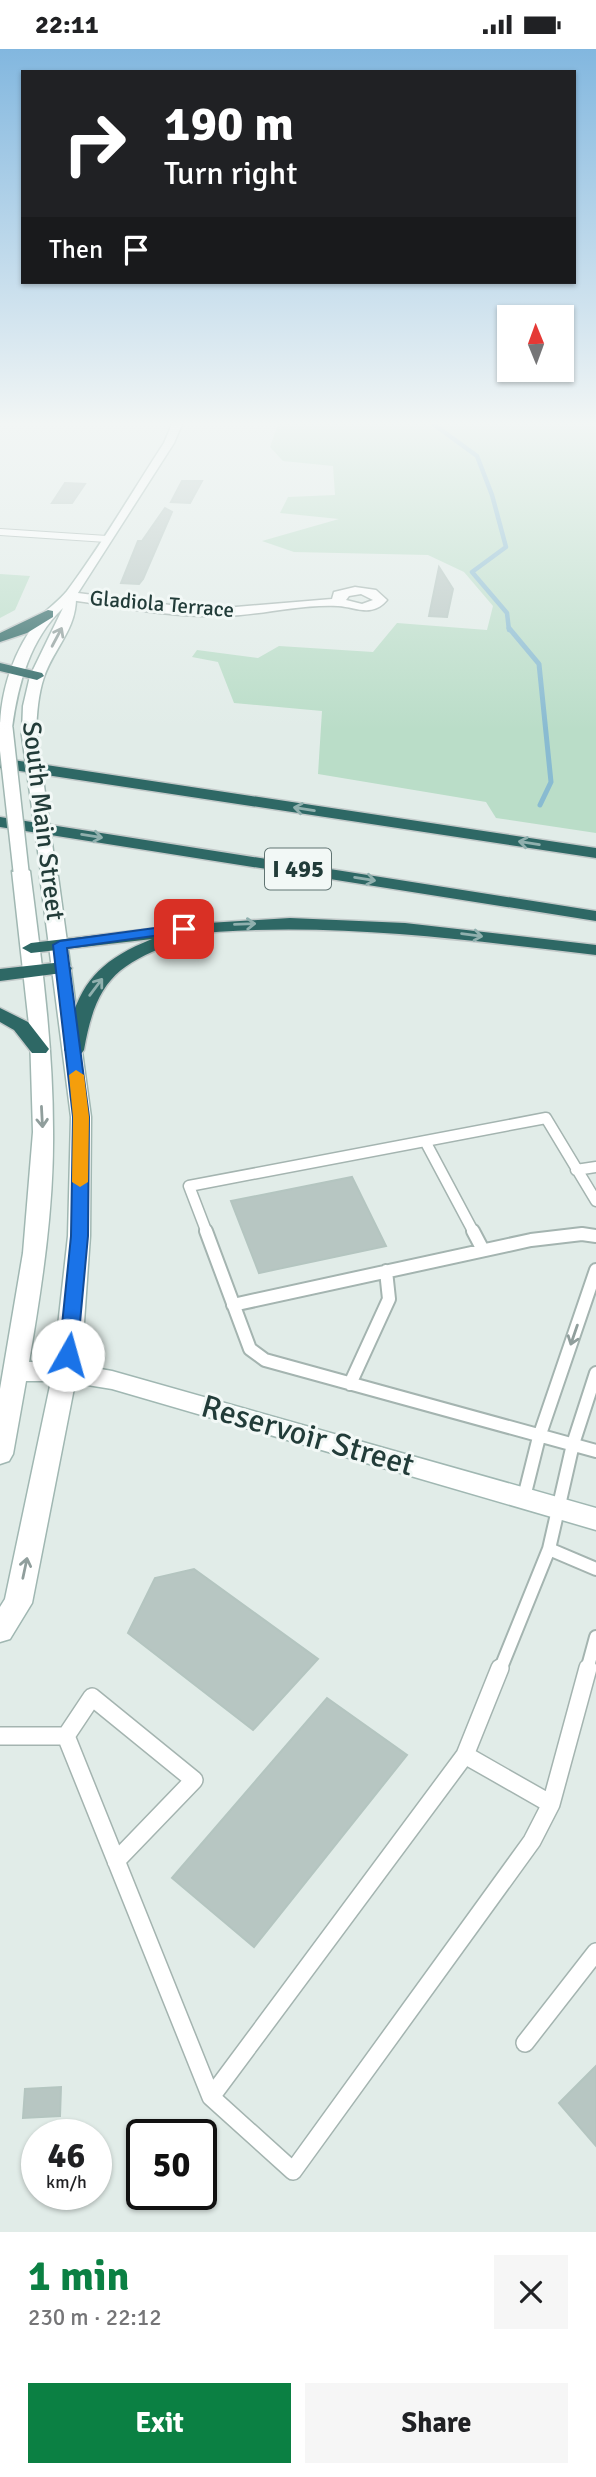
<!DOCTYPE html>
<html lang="en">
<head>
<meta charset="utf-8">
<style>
	:root { --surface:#fff; --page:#f6f6f6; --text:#202124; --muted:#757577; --accent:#0b8043 }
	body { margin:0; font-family:Signika,sans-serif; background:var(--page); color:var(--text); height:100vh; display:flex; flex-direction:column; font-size:26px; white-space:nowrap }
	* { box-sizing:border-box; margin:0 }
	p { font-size:23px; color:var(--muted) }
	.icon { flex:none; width:38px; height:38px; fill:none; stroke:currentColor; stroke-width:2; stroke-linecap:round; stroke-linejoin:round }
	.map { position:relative; height:2183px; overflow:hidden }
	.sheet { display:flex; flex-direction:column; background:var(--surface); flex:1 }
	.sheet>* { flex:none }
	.guide { position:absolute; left:21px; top:21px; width:555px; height:214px; border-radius:0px; box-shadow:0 2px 5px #0004; background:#202124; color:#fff; overflow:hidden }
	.needle { width:46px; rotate:359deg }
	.tools { position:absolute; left:497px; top:256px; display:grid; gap:14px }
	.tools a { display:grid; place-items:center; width:77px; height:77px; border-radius:0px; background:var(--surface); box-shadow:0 2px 5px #0004; font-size:35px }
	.speed { position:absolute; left:21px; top:2070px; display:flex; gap:14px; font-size:35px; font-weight:700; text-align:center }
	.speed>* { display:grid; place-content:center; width:91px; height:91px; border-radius:50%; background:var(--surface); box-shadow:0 2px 5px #0004; line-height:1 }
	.speed small { font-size:18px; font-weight:400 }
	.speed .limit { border:4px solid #111; border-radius:10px; background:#fff; color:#111 }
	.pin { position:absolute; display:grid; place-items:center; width:60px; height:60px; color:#fff; margin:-30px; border-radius:14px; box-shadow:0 4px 10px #0006 }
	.me { position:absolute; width:77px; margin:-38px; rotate:7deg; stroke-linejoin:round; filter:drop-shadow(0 0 5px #0008) }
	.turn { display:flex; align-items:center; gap:24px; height:147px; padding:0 28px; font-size:32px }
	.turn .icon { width:91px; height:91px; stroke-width:2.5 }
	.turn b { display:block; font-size:49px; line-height:60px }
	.then { display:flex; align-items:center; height:66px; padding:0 28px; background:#0003; gap:14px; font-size:26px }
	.round { display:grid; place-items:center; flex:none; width:74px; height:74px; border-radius:0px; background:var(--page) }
	.headline { display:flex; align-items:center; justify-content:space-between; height:119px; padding:0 28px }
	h1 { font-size:42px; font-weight:700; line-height:52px; color:var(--accent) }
	.action { display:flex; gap:14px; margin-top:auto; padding:14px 28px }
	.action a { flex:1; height:80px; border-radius:0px; background:var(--accent); color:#fff; font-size:28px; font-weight:700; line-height:80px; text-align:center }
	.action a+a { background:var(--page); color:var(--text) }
	.status { display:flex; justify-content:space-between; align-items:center; height:49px; padding:0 35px; background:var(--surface); direction:ltr }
	.status svg { height:19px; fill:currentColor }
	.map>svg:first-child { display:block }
	.green { fill:#baddc8 }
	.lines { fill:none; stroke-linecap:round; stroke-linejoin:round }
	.stream-far1 { stroke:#89bbd1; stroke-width:4.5 }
	.stream { stroke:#89bbd1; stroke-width:5 }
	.building { fill:#b7c6c2; stroke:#b4c5c0; stroke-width:2 }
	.lane-far3-casing { stroke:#a4b4b0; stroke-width:8 }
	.lane-far2-casing { stroke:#a4b4b0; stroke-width:13 }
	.lane-far1-casing { stroke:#a4b4b0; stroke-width:16 }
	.lane-casing { stroke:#a4b4b0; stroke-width:20 }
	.street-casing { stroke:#a4b4b0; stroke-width:3 }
	.secondary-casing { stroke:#a0b7b2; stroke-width:3 }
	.highway-casing { stroke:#c1c8c8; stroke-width:3 }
	.lane-far3 { stroke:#fff; stroke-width:6 }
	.lane-far2 { stroke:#fff; stroke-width:10 }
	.lane-far1 { stroke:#fff; stroke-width:12 }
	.lane { stroke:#fff; stroke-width:17 }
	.street { fill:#fff; fill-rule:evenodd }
	.secondary { fill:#fff; fill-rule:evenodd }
	.highway { fill:#2e6865; fill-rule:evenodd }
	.secondary-bridge-casing { stroke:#a0b7b2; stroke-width:18; stroke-linecap:butt }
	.secondary-bridge { stroke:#fff; stroke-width:15 }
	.oneway { stroke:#909e9c }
	.oneway2 { stroke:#90b0ae }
	.route { fill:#1a73e8; stroke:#114b97; stroke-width:2 }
	.slow { fill:#f59e0b }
	.labels { text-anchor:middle; stroke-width:6; stroke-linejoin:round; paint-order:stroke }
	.far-street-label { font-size:21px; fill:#223c39; stroke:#f2f8f6 }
	.shield { fill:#f2f8f6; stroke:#607472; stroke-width:2 }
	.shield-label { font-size:24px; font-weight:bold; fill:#223c39 }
	.street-label { font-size:26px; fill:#223c39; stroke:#f2f8f6 }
	.near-street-label { font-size:32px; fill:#223c39; stroke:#f2f8f6 }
</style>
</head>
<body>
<div class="status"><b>22:11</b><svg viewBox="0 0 49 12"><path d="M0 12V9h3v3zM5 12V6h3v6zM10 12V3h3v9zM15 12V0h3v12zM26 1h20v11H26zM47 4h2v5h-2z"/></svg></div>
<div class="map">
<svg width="596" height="2183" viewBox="0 0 596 2183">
	<rect width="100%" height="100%" fill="#e1ece8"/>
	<path class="green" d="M278 375H596V784L496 769 486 753 318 725 322 662 234 654 218 613 192 608 197 601 258 609 279 597 373 603 397 574 487 581 493 557 464 523 428 506 294 503 262 492 339 470 280 464 288 448 335 446 333 417 283 412 270 398Z
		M0 525 30 527 15 561 0 569Z"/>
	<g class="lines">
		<path class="stream-far1" d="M433 375 477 407 492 446 506 498 472 523 507 564 509 581"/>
		<path class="stream" d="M509 579 539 615 551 733 540 756"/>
	</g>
	<path class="building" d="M182 432H202L190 454 171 453Z
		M65 434 85 435 72 454H52Z
		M165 459 172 463 143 530 139 535 121 534 138 492H142Z
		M439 518 453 540 447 568 429 567Z
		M352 1128 386 1197 259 1224 231 1152Z
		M194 1520 318 1610 253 1681 128 1584 155 1529Z
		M327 1649 407 1706 254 1898 172 1829Z
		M596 2017V2097L559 2054Z
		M61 2038 60 2067 23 2069 25 2040Z"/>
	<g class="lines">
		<defs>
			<path id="lane-far3" d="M0 483 107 490"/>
			<path id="lane-far2" d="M425 1092 474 1184
				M576 1121 596 1118
				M207 1184 189 1137 546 1069 596 1152"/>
			<path id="lane-far1" d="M206 1182 250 1300 265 1311 596 1402
				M473 1182 483 1201
				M233 1256 531 1191 582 1185 596 1187
				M596 1324 573 1395 549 1500 596 1520
				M350 1335 389 1250 386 1222
				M524 1448 539 1388 596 1221
				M500 1621 549 1500
				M587 1621 596 1588"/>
			<path id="lane" d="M0 1687H66L211 2048 293 2122 532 1792 551 1755 588 1619
				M66 1687 92 1648 194 1731 116 1812
				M465 1706 551 1755
				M525 1994 596 1903
				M211 2048 465 1706 500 1619"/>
			<path id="street" d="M355 538 376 541 387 551C372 569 356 558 338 557 300 555 262 566 225 567 174 569 121 558 70 551L64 547 70 543 178 557 224 559 332 550 334 543ZM361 545 373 551 362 555 346 551 349 547Z"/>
			<path id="secondary" d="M172 375H182L174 394 76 547C77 580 54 599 44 628 38 646 37 664 36 683L29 687 22 683 23 657 30 627 63 559C30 590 18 635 12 679L10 682H0C0 642 14 600 40 568 48 559 59 552 67 542 102 495 132 443 164 394Z
				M21 817 30 822C41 908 53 994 53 1081 54 1159 42 1236 29 1313H54L68 1187 71 1068 40 827 49 822 58 827 91 1068 90 1187 83 1288 78 1316 112 1322 596 1459V1481L112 1340 75 1334 32 1554 10 1590 0 1593V1558L5 1550 51 1332H26L13 1405 9 1412 0 1415V1340L23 1204 33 1083 30 985 12 822Z"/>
			<path id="highway" d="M48 561 53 562V568L27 584 0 593V584Z
				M0 614 42 624 44 627 37 631 0 622Z
				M0 709 596 799V809L0 719Z
				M0 768 596 862V872L0 778Z
				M290 869 405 874 596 896V906C458 890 321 871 182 886L180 892C115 915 96 933 84 1001L81 1005H67L64 1001C76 939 93 914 152 890L31 904 22 899 31 894 192 875Z
				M63 913 72 919 70 923 0 932V920Z
				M0 959 28 973 49 1000 46 1004H32L14 981 0 973Z"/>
		</defs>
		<use href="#lane-far3" class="lane-far3-casing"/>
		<use href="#lane-far2" class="lane-far2-casing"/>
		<use href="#lane-far1" class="lane-far1-casing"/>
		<use href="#lane" class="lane-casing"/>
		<use href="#street" class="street-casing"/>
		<use href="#secondary" class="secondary-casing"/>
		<use href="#highway" class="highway-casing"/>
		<use href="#lane-far3" class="lane-far3"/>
		<use href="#lane-far2" class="lane-far2"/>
		<use href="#lane-far1" class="lane-far1"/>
		<use href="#lane" class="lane"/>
		<use href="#street" class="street"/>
		<use href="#secondary" class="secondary"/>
		<use href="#highway" class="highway"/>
		<defs>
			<path id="secondary-bridge" d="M5 679 21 822
				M29 683 49 827"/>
		</defs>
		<use href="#secondary-bridge" class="secondary-bridge-casing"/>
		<use href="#secondary-bridge" class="secondary-bridge"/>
	</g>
	<defs><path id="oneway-shaft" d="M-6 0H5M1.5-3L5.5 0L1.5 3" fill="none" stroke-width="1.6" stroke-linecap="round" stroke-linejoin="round" transform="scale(1.75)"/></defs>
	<g class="oneway">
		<use href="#oneway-shaft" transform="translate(57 588) rotate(-62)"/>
		<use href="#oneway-shaft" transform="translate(42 1068) rotate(87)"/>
		<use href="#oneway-shaft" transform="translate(574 1286) rotate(109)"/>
		<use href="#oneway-shaft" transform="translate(25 1519) rotate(-78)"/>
	</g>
	<g class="oneway2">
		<use href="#oneway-shaft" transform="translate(304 760) rotate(-171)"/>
		<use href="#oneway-shaft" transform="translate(92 787) rotate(9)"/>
		<use href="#oneway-shaft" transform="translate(529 794) rotate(-171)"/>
		<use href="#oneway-shaft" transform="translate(365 830) rotate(9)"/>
		<use href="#oneway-shaft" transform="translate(245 875) rotate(-2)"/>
		<use href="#oneway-shaft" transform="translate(472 886) rotate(7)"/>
		<use href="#oneway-shaft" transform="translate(96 938) rotate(-53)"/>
	</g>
	<linearGradient id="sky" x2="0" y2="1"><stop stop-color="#82b7df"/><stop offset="0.55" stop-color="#f2f6f5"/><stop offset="1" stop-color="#f2f6f5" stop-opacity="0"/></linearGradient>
	<rect width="596" height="681" fill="url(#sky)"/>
	<path class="route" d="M184 875 191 880 189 882 67 899 89 1068 88 1187 77 1306 75 1310H62L59 1306 71 1187 73 1068 53 896 60 892Z"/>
	<path class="slow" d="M76 1021 84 1026 89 1068 88 1133 80 1138 72 1133 73 1068 69 1026Z"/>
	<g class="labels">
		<g class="far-street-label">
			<text transform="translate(162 555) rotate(5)" y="7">Gladiola Terrace</text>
		</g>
		<rect class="shield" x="265" y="799.5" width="66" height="41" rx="5"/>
		<g class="shield-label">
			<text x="298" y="828">I 495</text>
		</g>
		<g class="street-label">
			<text transform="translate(44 772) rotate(83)" y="9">South Main Street</text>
		</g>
		<g class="near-street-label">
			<text transform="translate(308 1386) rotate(16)" y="11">Reservoir Street</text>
		</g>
	</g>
</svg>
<div class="tools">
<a><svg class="needle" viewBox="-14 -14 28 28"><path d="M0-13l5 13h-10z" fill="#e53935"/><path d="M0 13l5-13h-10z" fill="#757577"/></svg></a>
</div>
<div class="speed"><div>46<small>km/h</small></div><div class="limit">50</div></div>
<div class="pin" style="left:184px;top:880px;background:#d93025"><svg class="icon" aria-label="arrive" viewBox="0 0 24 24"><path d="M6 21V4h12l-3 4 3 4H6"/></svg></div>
<svg class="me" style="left:68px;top:1306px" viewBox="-20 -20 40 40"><circle r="19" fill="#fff"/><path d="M0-13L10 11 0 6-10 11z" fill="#1a73e8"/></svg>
<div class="guide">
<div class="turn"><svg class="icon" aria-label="right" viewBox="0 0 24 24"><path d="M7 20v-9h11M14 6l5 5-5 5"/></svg><div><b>190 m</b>Turn right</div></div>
<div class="then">Then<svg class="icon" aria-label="arrive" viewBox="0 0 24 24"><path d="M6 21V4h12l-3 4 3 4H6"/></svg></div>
</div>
</div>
<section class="sheet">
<div class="headline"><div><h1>1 min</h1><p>230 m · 22:12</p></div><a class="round"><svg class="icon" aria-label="close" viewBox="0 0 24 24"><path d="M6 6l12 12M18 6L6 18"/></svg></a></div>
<div class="action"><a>Exit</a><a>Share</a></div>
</section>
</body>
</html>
